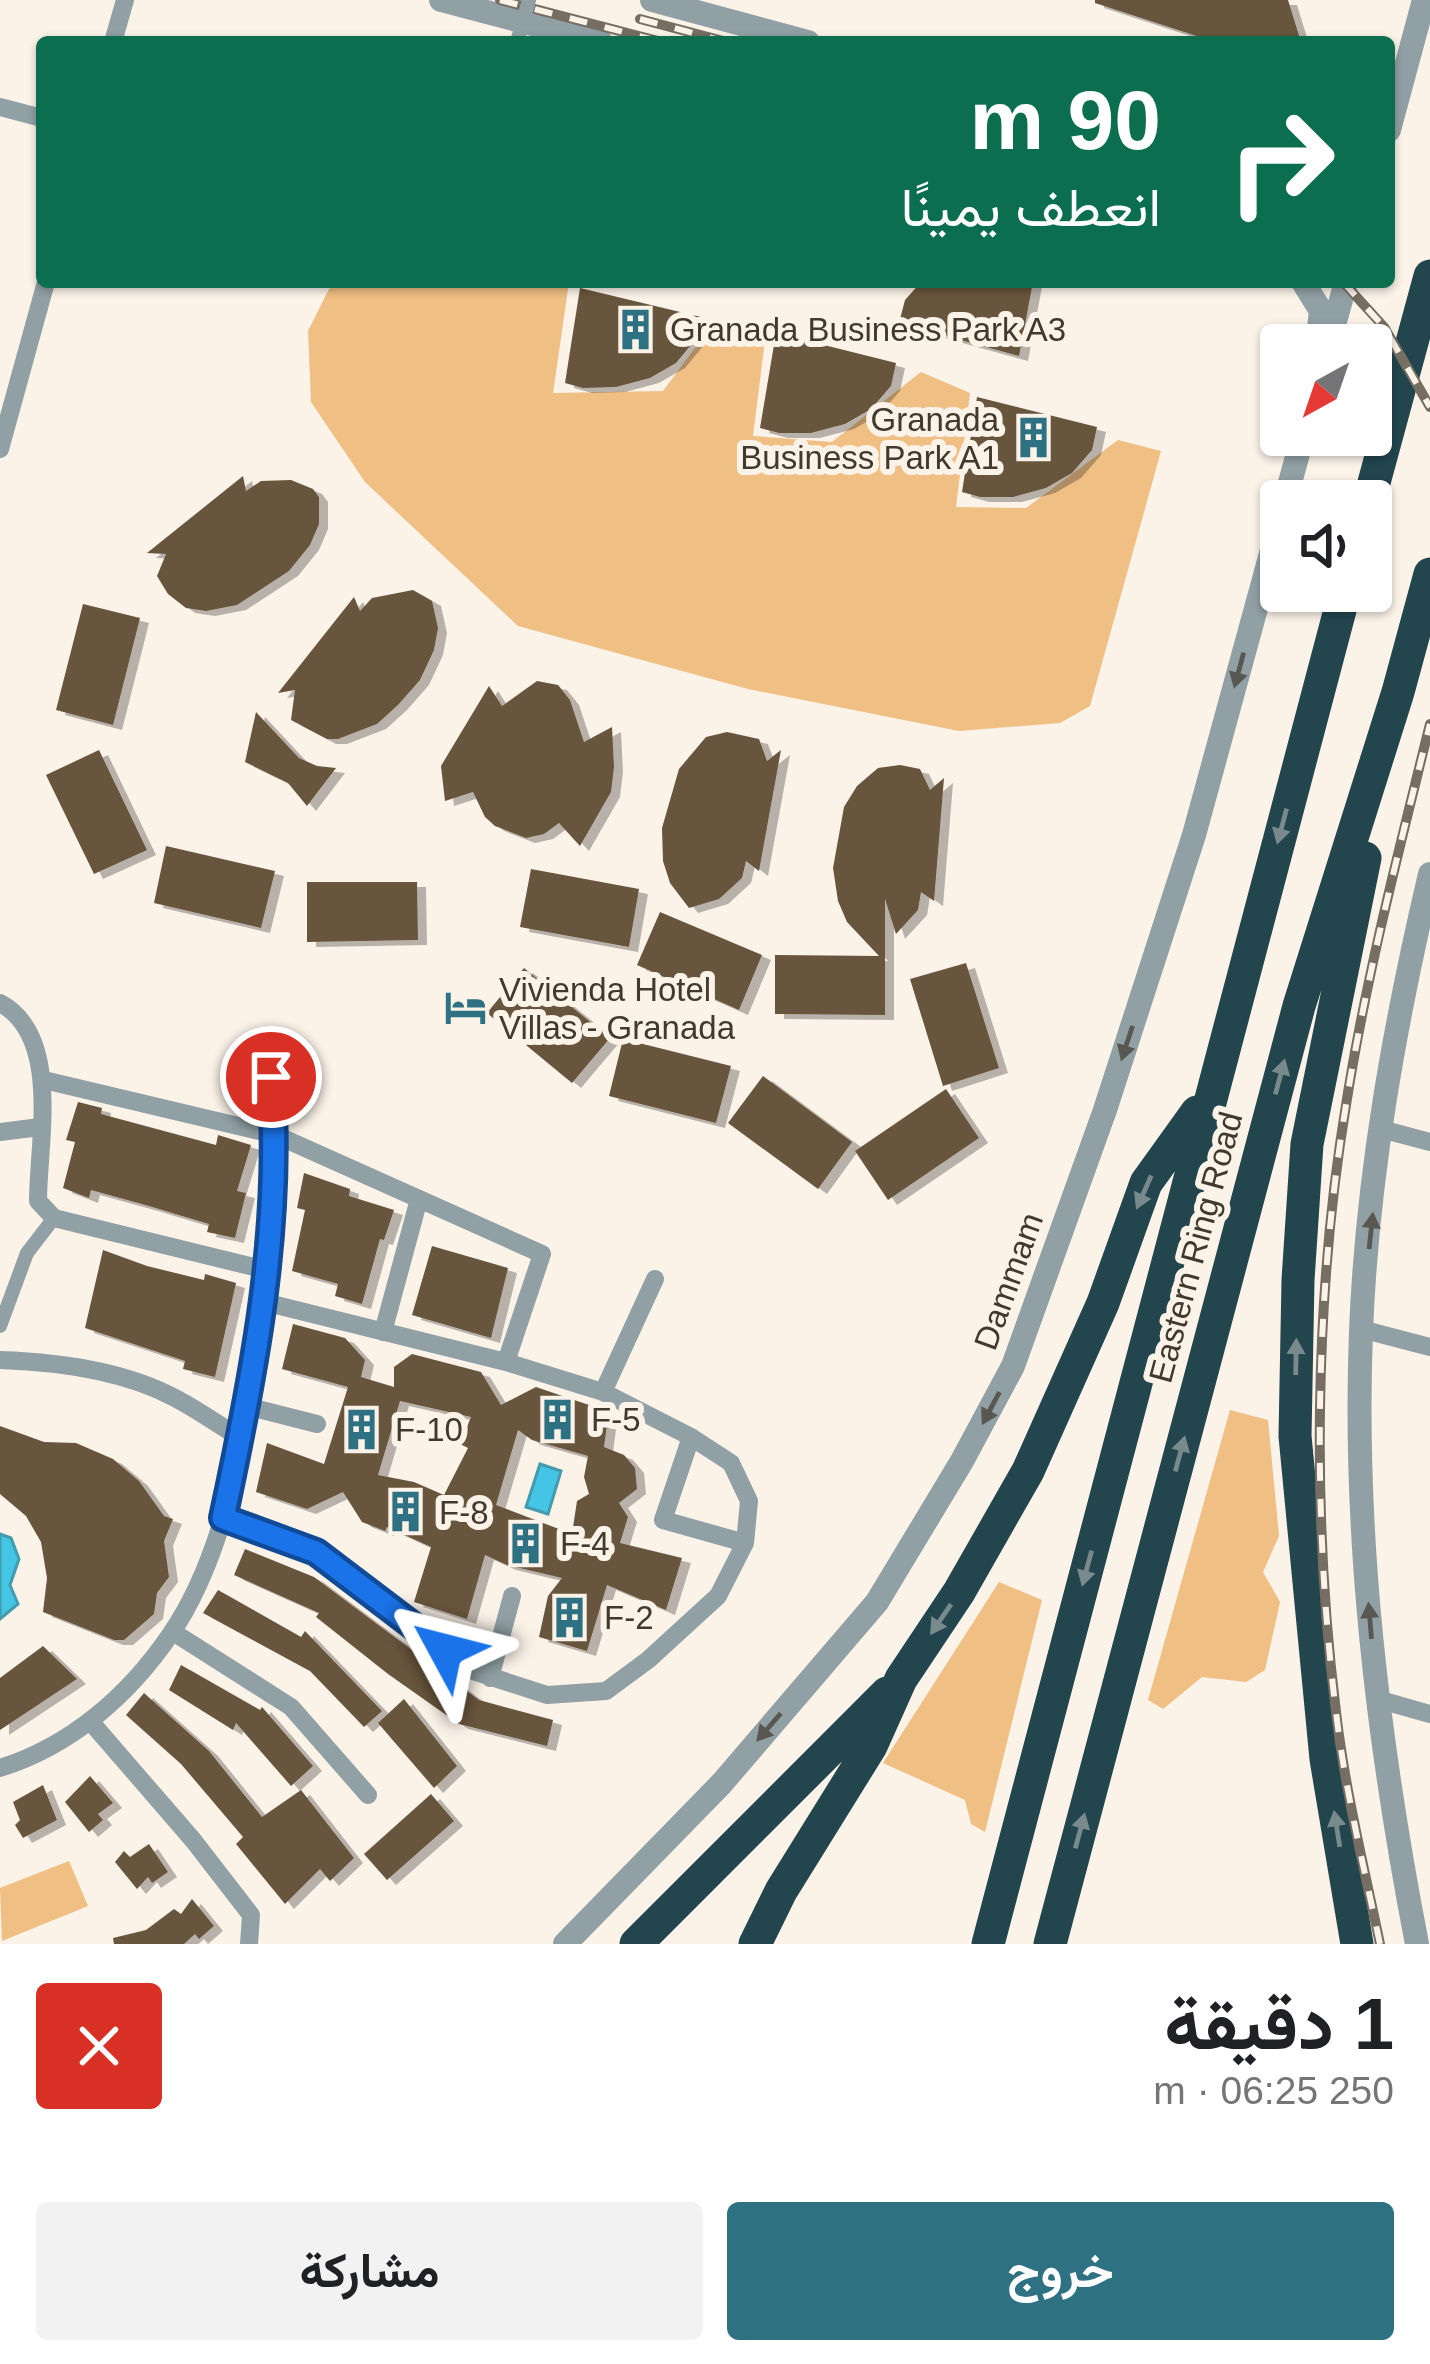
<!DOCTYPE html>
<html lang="ar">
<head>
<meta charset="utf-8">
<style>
	:root { --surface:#fff; --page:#f2f2f2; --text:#202124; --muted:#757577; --accent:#2e7183 }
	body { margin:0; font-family:Helvetica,Vazirmatn,sans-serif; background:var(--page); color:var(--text); direction:rtl; height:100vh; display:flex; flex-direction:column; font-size:45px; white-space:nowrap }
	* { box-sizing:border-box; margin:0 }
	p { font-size:39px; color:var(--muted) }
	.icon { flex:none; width:66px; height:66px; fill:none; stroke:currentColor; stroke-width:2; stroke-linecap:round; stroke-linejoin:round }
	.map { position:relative; height:1944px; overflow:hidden; direction:ltr }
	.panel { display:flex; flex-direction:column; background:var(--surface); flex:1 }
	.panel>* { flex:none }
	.top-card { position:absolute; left:36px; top:36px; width:1359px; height:252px; border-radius:12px; box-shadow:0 3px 9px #0004; direction:rtl; background:#0b6e4f; color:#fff; overflow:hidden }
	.needle { width:78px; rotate:220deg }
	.tools { position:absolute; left:1260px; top:324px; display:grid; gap:24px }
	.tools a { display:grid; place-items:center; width:132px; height:132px; border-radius:12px; background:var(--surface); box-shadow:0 3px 9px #0004; font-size:60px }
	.pin { position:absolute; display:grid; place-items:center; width:102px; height:102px; color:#fff; margin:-51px; border:6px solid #fff; border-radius:50%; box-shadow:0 3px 12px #0007 }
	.me { position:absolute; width:132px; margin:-66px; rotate:308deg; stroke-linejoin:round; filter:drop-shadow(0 0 9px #0008) }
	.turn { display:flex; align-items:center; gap:42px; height:252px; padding:0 36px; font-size:54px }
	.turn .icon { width:156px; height:156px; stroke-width:2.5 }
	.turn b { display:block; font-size:84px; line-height:102px }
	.round { display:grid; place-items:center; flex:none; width:126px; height:126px; border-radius:12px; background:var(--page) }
	.overview { display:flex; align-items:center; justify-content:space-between; height:204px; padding:0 36px }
	h1 { font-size:72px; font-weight:700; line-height:90px }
	.action { display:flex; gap:24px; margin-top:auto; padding:24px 36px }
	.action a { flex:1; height:138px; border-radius:12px; background:var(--accent); color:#fff; font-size:48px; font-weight:700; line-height:138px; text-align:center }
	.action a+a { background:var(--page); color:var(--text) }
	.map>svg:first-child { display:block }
	.green { fill:#efbf84 }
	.water { fill:#44c5e5; stroke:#439bae; stroke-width:3 }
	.building { fill:#68553e; fill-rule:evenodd; filter:url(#shadow) }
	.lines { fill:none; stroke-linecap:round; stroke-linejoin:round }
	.pedestrian { stroke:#91a0a5; stroke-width:14 }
	.minor { stroke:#91a0a5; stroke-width:18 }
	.tertiary { stroke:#91a0a5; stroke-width:24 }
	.motorway { stroke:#22454e; stroke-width:33 }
	.rail-casing { stroke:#766d63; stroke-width:10 }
	.rail { stroke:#fbf2e8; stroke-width:6; stroke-dasharray:18; stroke-linecap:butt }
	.pedestrian-bridge { stroke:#91a0a5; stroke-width:14 }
	.oneway { fill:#595752 }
	.oneway2 { fill:#798a8c }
	.route-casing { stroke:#114b97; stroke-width:30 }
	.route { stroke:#1a73e8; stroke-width:21 }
	.labels { text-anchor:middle; stroke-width:12; stroke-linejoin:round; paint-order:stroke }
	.poi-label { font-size:33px; fill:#41382e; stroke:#fbf2e8; text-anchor:start }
	.street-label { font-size:33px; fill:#41382e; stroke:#fbf2e8 }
</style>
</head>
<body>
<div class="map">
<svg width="1430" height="1944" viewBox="0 0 1430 1944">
	<defs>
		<filter id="shadow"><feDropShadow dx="9" dy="5" stdDeviation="0" flood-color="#0004"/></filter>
	</defs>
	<rect width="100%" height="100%" fill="#fbf2e8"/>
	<path class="green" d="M340 282H569L553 393 663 391 712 325 765 340 753 436 832 442 921 372 970 393 956 507 1026 508 1118 440 1161 451 1090 706 1060 723 959 731 748 689 518 626 365 482 311 402 308 331 329 289Z
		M1230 1410 1268 1420 1279 1536 1263 1572 1280 1602 1265 1670 1246 1682 1202 1677 1163 1709 1148 1700Z
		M999 1582 1042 1600 985 1832 971 1824 965 1800 883 1763Z
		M69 1861 88 1906 2 1941 0 1888Z"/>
	<path class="water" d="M540 1464 561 1471 548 1514 526 1507Z
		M0 1534 11 1538 19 1559 10 1585 18 1604 0 1619Z"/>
	<path class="building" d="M1095 0H1288L1301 42H1215L1095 3Z
		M921 282H1033L1019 356 899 323 905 300Z
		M580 288 701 317 695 340 676 363 650 378 616 387 583 388 565 383Z
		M776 333 896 363 891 386 871 409 845 424 811 433H779L760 428Z
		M977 397 1097 427 1092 450 1072 473 1046 488 1013 497H980L962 492Z
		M243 476 246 491 261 481 291 480 313 489 319 497V524L310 545 289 571 237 605 206 611 186 608 168 594 157 576 166 554 147 553Z
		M413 590 432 601 438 628 434 650 420 680 398 705 377 724 338 739H327L291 720 295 690 278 693 354 597 360 611 372 598Z
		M83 604 140 618 113 725 56 710Z
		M537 681 558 685 570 700 584 742 612 727 614 767 611 792 580 846 559 823 544 834 526 838 495 826 485 817 473 792 445 801 441 766 489 686 502 706Z
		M256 712 299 758 317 766 336 768 307 806 288 783 245 762Z
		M727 732 759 739 767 761 781 750 759 871 746 861 742 878 719 899 689 908 670 883 663 861 662 828 679 769 706 737Z
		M99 750 147 850 94 874 46 775Z
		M900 765 920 769 930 790 944 778 934 901 921 892 918 910 896 934 885 899V1015L775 1014V955L879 956 847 922 838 901 833 868 844 807 857 786 878 768Z
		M166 846 275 871 261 928 154 903Z
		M531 869 639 889 629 947 520 927Z
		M307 882H417L418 940 307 942Z
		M660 912 762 955 739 1010 637 965Z
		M966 963 999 1068 943 1086 910 979Z
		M524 968 610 1038 572 1083 487 1013Z
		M623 1039 731 1066 716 1123 609 1096Z
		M763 1076 852 1142 818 1189 728 1123Z
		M946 1089 979 1138 888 1200 855 1151Z
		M78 1102 102 1108 101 1114 216 1145 218 1135 251 1145 237 1191 246 1193 235 1238 207 1232 209 1224 149 1206 91 1190 89 1198 63 1188 75 1142 66 1140Z
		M304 1173 350 1189 349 1196 394 1210 384 1240 380 1239 362 1304 335 1296 338 1284 292 1271 305 1210 297 1208Z
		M432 1246 508 1268 491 1338 412 1315Z
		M103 1250 147 1266 204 1280 205 1274 236 1283 215 1377 183 1369 185 1361 85 1328Z
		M293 1324 345 1338 365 1360 361 1377 394 1387V1367L412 1354 481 1372 501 1405 536 1387 589 1405 607 1425 604 1447 624 1455 635 1468 637 1489 619 1503 628 1517 620 1543 682 1558 666 1610 607 1585 587 1651 539 1637 548 1596 562 1578 507 1565 485 1555 467 1619 414 1602 431 1547 387 1527 385 1531 362 1522 343 1492 307 1509 256 1492 267 1443 324 1464 348 1387 282 1369ZM400 1401 471 1417 460 1444 468 1448 444 1495 414 1482 378 1475ZM518 1430 532 1440 588 1456 584 1477 589 1494 577 1501 572 1534 496 1505Z
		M0 1426 44 1442 76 1443 113 1459 139 1481 164 1516 173 1519 164 1541 169 1577 157 1593 154 1614 124 1640H114L43 1612 47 1578 41 1542 26 1516 0 1494Z
		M245 1549 314 1577 479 1700 553 1720 547 1746 459 1724 388 1674 316 1617 319 1613 234 1575Z
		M218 1590 301 1637 305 1631 382 1711 364 1727 310 1671 203 1613Z
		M43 1646 77 1679 0 1730V1678Z
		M181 1665 260 1710 262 1707 313 1766 291 1786 236 1723 233 1730 169 1690Z
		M144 1693 209 1751 262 1817 301 1790 354 1858 330 1881 320 1869 285 1904 236 1844 243 1837 181 1764 126 1715Z
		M404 1699 457 1766 434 1788 378 1723Z
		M90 1776 113 1803 98 1814 103 1820 89 1832 65 1802Z
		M43 1785 57 1820 23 1838 15 1825 20 1820 13 1802Z
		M431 1794 454 1821 387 1880 364 1854Z
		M149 1844 168 1872 152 1883 148 1877 137 1889 115 1862 124 1851 130 1857Z
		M192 1899 214 1926 199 1939 195 1934 184 1944H114L113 1938 146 1930 174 1909 181 1914Z"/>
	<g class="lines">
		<path class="pedestrian" d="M0 1326 27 1253 54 1218"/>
		<path class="minor" d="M113 42 125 0
			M0 107 42 118
			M0 449 46 282
			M0 1003C62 1036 38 1143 38 1201L54 1218 266 1270
			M44 1080 276 1135 542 1254 506 1362
			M1381 1129 1430 1142
			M0 1132 40 1127
			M1361 1329 1430 1347
			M383 1332 419 1199
			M0 1360C58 1362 123 1370 175 1398 198 1410 219 1425 240 1438
			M603 1392 655 1279
			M246 1406 317 1424
			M691 1437 663 1520 745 1543
			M223 1518 316 1552 470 1670 547 1695 606 1691 648 1660 718 1596 745 1543 749 1501 731 1463 691 1437 603 1392 506 1362 264 1302
			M173 1632 291 1707 368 1795
			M490 1678 512 1596
			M1377 1699 1430 1714
			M90 1721 193 1840 251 1915 249 1944
			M0 1768C71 1746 129 1695 170 1635 242 1532 260 1344 270 1220 273 1174 278 1128 272 1083 270 1068 261 1054 255 1040"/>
		<path class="tertiary" d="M441 0 601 42
			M652 0 808 42
			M1389 130 1424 0
			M1303 282 1321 311 1317 345
			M1329 343 1346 282
			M1285 501 1303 435
			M565 1944 722 1783 877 1602 962 1461 1013 1366 1105 1110 1194 835 1281 517
			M1417 1944C1378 1742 1353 1537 1361 1331 1367 1177 1395 1023 1430 874"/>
		<path class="motorway" d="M1369 501 1430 276
			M636 1944 887 1693
			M755 1944 781 1891 871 1746 901 1679 959 1592 1028 1471 1103 1303 1146 1183 1197 1112
			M988 1944 1345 591
			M1050 1944 1299 1006 1398 692 1430 574
			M1357 1944 1326 1759 1295 1436 1298 1280 1307 1144 1365 858"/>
		<defs>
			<path id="rail" d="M500 0 662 42
				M640 19 727 42
				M1343 282 1384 327 1430 407
				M1380 1944C1364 1867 1345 1790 1336 1712 1312 1518 1314 1299 1346 1105 1366 977 1399 850 1430 724"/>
		</defs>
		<use href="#rail" class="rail-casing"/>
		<use href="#rail" class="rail"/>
		<path class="pedestrian-bridge" d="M517 42 529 0"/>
	</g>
	<defs><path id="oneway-solid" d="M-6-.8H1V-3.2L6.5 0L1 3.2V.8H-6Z" transform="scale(3)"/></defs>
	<g class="oneway">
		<use href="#oneway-solid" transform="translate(1239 670) rotate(105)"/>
		<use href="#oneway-solid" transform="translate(1127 1043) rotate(108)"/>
		<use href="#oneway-solid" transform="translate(1371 1231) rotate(-84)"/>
		<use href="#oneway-solid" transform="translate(991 1408) rotate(118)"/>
		<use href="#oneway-solid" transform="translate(1370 1621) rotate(-95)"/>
		<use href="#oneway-solid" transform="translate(769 1727) rotate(131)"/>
	</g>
	<g class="oneway2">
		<use href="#oneway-solid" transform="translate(1282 826) rotate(105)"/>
		<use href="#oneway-solid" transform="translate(1280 1077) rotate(-75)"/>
		<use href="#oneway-solid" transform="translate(1144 1192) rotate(114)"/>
		<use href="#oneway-solid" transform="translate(1296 1357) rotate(-89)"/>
		<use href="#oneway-solid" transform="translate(1180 1454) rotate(-75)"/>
		<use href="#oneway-solid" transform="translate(1087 1568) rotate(105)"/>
		<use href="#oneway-solid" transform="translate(941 1619) rotate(124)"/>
		<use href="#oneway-solid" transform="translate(1337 1829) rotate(-99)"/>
		<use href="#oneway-solid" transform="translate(1080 1831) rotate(-75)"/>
	</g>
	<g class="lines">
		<defs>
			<path id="route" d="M271 1077C283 1225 254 1374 223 1518L316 1552 445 1650"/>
		</defs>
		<use href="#route" class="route-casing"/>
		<use href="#route" class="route"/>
	</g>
	<defs>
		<symbol id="building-bare" viewBox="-9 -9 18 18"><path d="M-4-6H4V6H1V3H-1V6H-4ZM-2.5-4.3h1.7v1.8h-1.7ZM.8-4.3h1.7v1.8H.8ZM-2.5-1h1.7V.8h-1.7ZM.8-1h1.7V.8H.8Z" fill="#2e7183" stroke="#fbf2e8" stroke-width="2.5" paint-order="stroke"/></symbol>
		<symbol id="hotel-bare" viewBox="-9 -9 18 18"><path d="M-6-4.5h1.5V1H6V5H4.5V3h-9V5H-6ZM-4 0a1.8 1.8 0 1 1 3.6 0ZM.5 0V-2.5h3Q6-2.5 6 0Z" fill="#2e7183" stroke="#fbf2e8" stroke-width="2.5" paint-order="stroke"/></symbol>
	</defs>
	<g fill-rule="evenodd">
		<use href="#building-bare" x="606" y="300" width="59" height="59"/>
		<use href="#building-bare" x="1004" y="408" width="59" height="59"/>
		<use href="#hotel-bare" x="436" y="978" width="59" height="59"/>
		<use href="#building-bare" x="528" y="1390" width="59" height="59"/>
		<use href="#building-bare" x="332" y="1400" width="59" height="59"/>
		<use href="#building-bare" x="376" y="1482" width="59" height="59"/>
		<use href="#building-bare" x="496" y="1514" width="59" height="59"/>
		<use href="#building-bare" x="540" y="1588" width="59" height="59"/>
	</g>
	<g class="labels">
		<g class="poi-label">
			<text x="670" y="341">Granada Business Park A3</text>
			<text x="999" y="431" text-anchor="end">Granada<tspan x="999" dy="38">Business Park A1</tspan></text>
			<text x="499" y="1001">Vivienda Hotel<tspan x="499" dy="38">Villas - Granada</tspan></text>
			<text x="591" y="1431">F-5</text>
			<text x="395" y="1441">F-10</text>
			<text x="439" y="1524">F-8</text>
			<text x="560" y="1555">F-4</text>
			<text x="604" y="1629">F-2</text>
		</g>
		<g class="street-label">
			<text transform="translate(1195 1247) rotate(-75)" y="12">Eastern Ring Road</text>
			<text transform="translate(1008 1281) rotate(-70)" y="12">Dammam</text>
		</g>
	</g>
</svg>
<div class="tools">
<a><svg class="needle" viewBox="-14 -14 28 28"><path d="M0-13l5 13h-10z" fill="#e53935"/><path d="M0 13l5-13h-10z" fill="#757577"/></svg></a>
<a><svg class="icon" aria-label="sound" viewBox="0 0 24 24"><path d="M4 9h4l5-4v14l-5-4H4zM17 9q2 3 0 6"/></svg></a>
</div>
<div class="pin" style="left:271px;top:1077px;background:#d93025"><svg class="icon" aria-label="arrive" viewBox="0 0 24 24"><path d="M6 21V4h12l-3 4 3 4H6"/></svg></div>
<svg class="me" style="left:445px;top:1650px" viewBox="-20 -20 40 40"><path d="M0-17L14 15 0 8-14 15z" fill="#1a73e8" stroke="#fff" stroke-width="4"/></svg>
<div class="top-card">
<div class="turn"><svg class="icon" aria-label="right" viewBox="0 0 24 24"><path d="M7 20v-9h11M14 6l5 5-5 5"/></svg><div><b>90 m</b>انعطف يمينًا</div></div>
</div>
</div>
<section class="panel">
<div class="overview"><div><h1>1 دقيقة</h1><p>250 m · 06:25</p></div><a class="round" style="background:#d93025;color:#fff"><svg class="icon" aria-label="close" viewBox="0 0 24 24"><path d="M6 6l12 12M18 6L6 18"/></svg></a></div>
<div class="action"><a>خروج</a><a>مشاركة</a></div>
</section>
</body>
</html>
